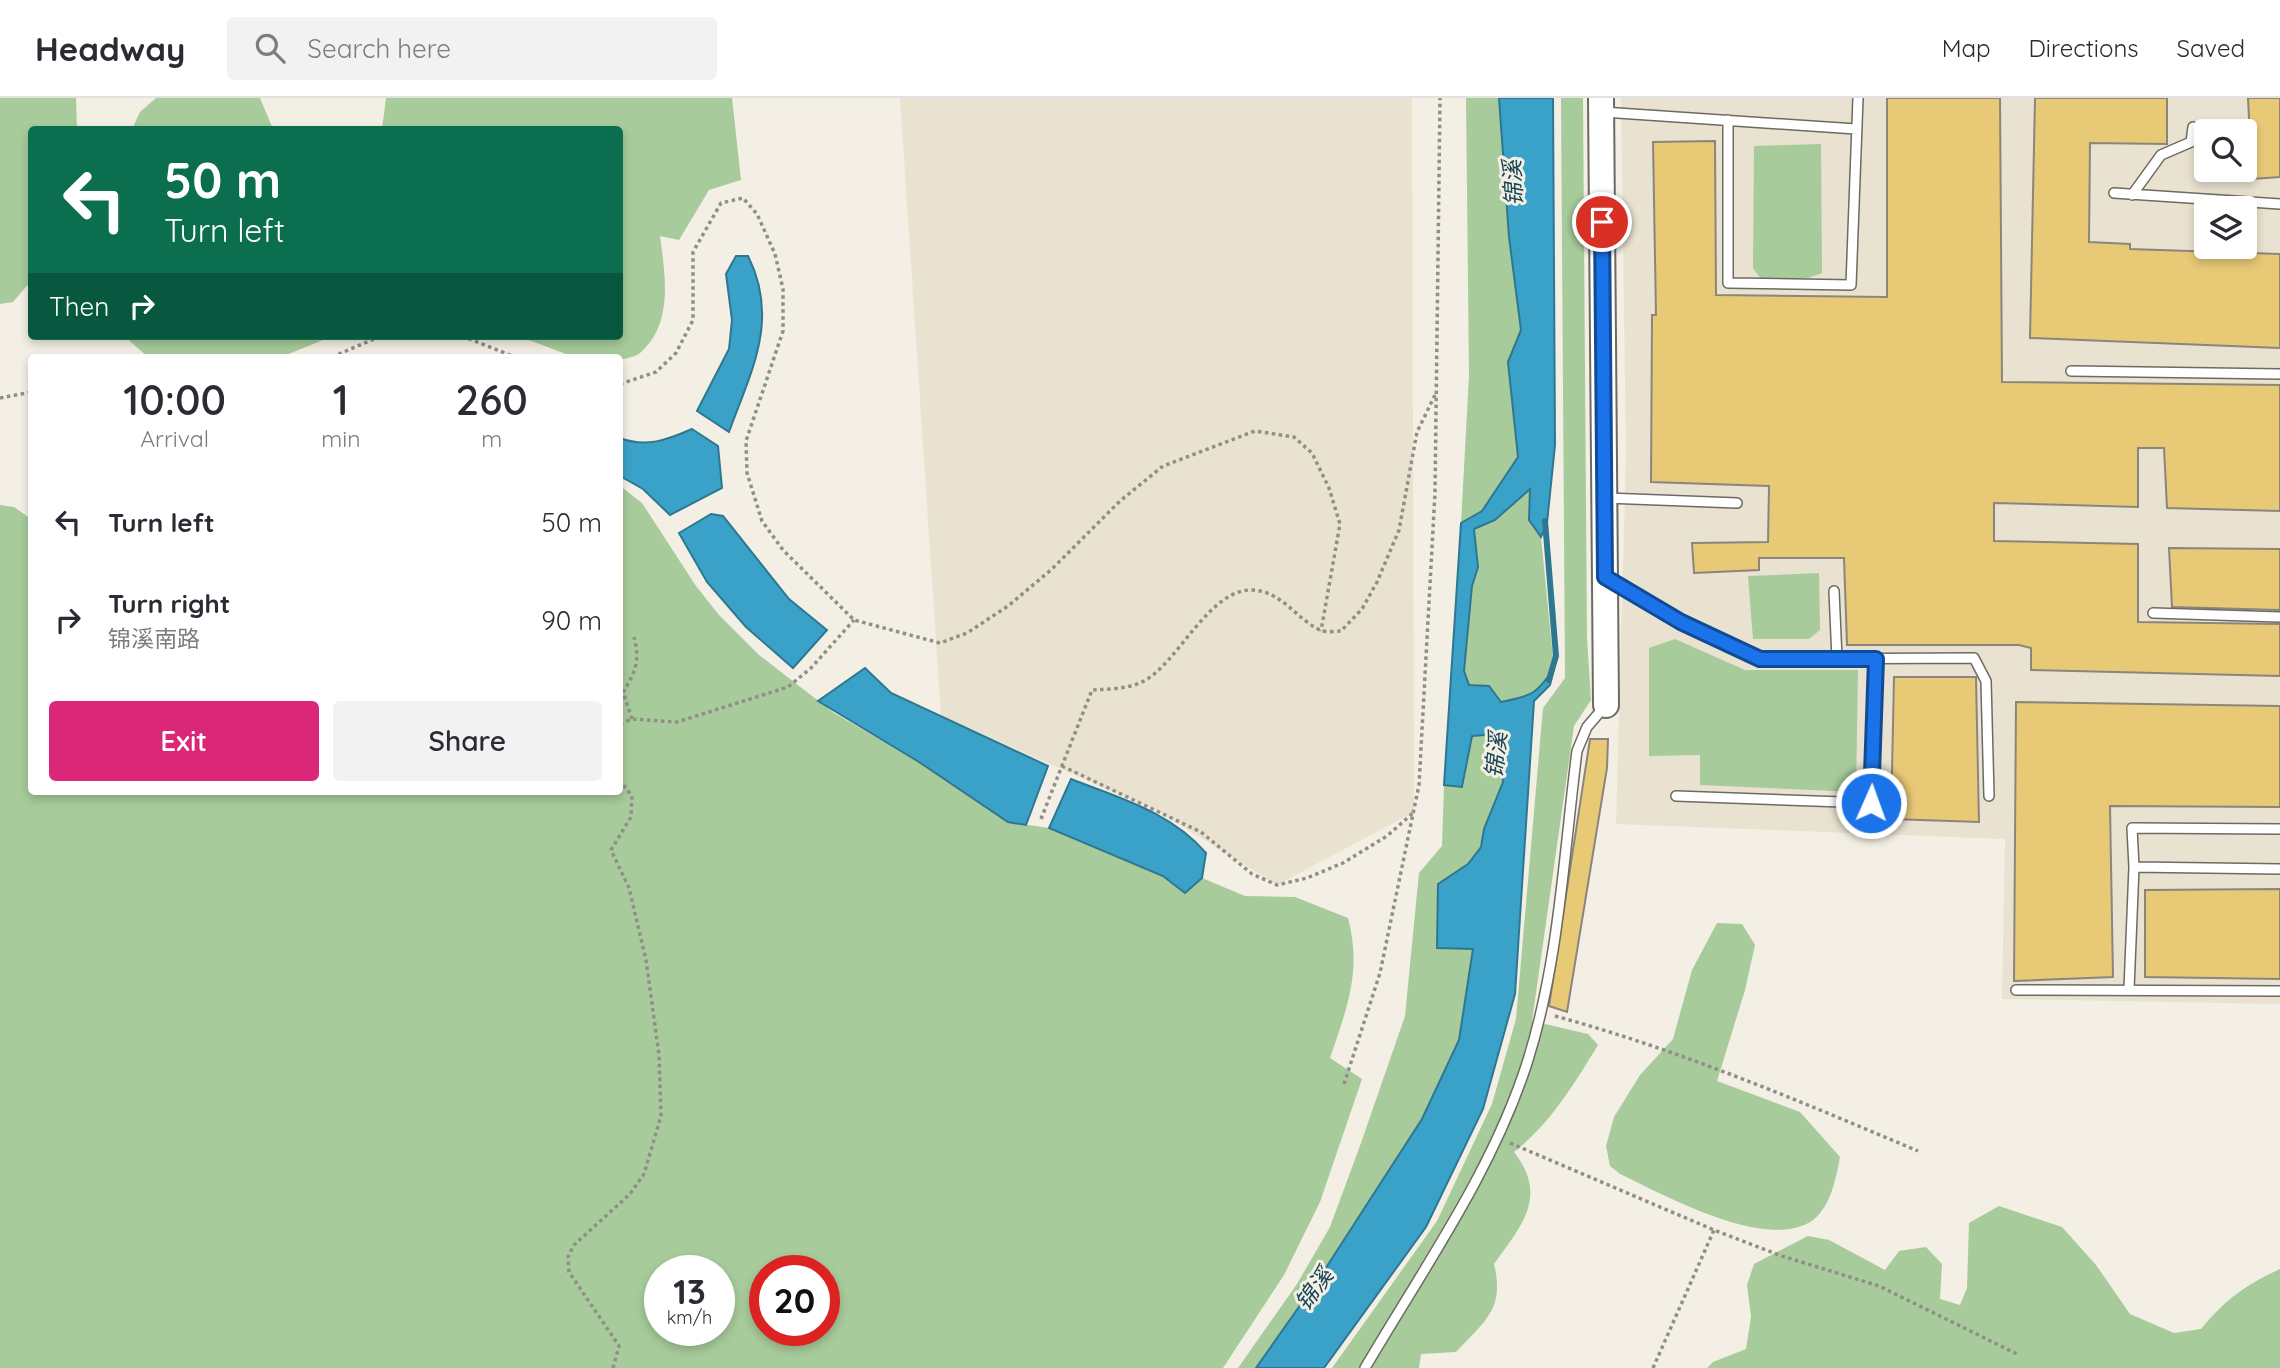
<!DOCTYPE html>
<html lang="en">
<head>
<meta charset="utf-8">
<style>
	:root { --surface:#fff; --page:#f2f2f3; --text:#2b2b33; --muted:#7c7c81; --line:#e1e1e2; --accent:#db2777 }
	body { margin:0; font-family:Quicksand,"Noto Sans SC",sans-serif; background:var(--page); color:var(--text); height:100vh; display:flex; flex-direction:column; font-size:26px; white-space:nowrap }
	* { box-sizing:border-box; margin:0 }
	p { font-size:23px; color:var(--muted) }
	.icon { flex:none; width:38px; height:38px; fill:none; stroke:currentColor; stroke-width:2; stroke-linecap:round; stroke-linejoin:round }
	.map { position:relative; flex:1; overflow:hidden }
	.details { position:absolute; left:28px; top:256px; width:595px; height:441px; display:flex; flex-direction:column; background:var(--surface); border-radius:7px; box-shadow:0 4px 10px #0003 }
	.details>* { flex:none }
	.banner { position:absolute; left:28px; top:28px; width:595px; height:214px; border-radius:7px; box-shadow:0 4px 10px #0003; background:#0b6e4f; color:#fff; overflow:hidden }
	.buttons { position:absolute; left:2194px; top:21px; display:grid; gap:14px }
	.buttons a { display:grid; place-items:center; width:63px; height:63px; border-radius:7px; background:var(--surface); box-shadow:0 4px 10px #0003; font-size:35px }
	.speed { position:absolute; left:644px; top:1157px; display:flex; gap:14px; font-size:35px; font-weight:700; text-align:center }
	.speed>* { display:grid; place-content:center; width:91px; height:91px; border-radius:50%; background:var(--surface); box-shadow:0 4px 10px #0003; line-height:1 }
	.speed small { font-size:18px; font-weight:400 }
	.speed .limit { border:10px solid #d22; background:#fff; color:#111 }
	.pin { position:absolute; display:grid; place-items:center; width:60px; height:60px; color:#fff; margin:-30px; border:4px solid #fff; border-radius:50%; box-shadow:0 2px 7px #0007 }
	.me { position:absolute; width:77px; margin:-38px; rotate:2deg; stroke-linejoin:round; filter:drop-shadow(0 0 5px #0008) }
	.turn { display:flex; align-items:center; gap:24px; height:147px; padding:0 21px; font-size:32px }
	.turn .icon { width:91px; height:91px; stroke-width:2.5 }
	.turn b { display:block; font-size:49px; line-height:60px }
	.then { display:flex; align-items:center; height:66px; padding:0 21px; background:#0003; gap:14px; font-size:26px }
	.eta { display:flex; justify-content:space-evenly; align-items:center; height:119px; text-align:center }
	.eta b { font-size:42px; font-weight:600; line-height:49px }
	.cta { display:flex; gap:14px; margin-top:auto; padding:14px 21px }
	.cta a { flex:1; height:80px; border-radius:7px; background:var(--accent); color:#fff; font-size:28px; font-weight:600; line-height:80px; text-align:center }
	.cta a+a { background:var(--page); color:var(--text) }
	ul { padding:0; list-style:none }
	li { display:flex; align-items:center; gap:21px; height:98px; padding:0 21px }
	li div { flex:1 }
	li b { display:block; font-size:26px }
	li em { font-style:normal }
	header { display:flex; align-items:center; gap:42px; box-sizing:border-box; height:98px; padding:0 35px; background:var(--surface); border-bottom:2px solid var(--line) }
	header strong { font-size:33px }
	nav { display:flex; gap:38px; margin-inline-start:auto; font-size:24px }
	.search { width:490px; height:63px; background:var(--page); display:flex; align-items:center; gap:18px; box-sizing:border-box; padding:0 24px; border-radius:7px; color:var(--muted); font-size:26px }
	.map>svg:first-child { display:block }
	.built { fill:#e9e2d0; fill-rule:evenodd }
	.green { fill:#a7cb9b; fill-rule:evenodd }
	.water { fill:#3aa2c8; stroke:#2f7790; stroke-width:2 }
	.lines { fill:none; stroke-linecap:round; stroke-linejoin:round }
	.stream { stroke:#2f7790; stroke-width:6 }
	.building { fill:#e8c976; stroke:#8a867d; stroke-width:2 }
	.lane-casing { stroke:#6d6a61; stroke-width:12 }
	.secondary-casing { stroke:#6d6a61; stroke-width:28 }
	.path { stroke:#918e86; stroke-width:3.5; stroke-dasharray:3.5 3.5; stroke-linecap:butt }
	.lane { stroke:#fff; stroke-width:9 }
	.secondary { stroke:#fff; stroke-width:24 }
	.route-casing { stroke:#114b97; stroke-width:18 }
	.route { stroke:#1a73e8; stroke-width:12 }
	.labels { text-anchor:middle; stroke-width:6; stroke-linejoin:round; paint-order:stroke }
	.water-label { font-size:23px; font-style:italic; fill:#194556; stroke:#f3efe4 }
</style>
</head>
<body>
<header>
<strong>Headway</strong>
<div class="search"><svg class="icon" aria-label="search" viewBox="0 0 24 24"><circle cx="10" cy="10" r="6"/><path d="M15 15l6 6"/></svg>Search here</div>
<nav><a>Map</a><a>Directions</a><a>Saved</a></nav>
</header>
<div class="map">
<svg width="2280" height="1270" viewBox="0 0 2280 1270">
	<rect width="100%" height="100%" fill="#f3efe4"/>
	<path class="built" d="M900 0H1412L1414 714 1277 787 1159 714 941 618Z
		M1621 0H2280V906L2002 901 2005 741 1616 726 1626 355ZM2207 33H2245V72H2207ZM2207 110H2245V149H2207Z"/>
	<path class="green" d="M0 0H76L77 31 32 32 31 183 13 204 0 206Z
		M156 0H260L273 31H132L140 14Z
		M386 0H732L741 82 709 92 679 142 660 138C665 176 674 226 640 255 636 259 626 260 620 262V259H574L518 238H620V32L382 31Z
		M1466 0H1499L1509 139 1521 232 1508 265 1518 359 1482 414 1461 425 1469 278Z
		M1561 0H1583L1587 540 1591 602 1574 628 1532 923 1588 936 1598 947C1574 986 1551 1025 1514 1054 1549 1099 1521 1128 1494 1166 1505 1211 1485 1223 1456 1254L1421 1256 1419 1270H1332L1437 1123 1492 1006 1516 921 1543 610 1565 580Z
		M1821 46 1822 175 1808 180 1761 181 1753 170 1754 48Z
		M124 238H333L281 259H148Z
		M620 388 642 405 696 488 719 517 759 557 834 615 919 664 1007 724 1049 730 1163 778 1185 795 1202 780 1245 798 1295 799 1348 820C1362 873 1347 910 1330 960L1362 981 1320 1104 1284 1177 1223 1270H0V407L14 409 31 421 32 693H620ZM660 1172H719V1232H660ZM765 1172H824V1232H765Z
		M1530 390 1529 422 1541 439 1554 570 1541 589 1530 598 1501 604 1469 587 1464 573 1472 488 1478 469 1474 431 1495 422Z
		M1819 475 1820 532 1809 541H1753L1748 478Z
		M1675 541 1745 572H1858L1856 694 1700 687V657L1649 658V550Z
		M1498 636 1503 684 1484 731 1482 749 1468 766 1438 786 1473 851 1459 942 1422 1021 1320 1179 1256 1270H1238L1297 1186 1330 1129 1361 1045 1405 918 1419 775 1442 748 1444 687 1463 689 1472 638Z
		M1717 825 1742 826 1755 847 1745 892 1717 983 1800 1014 1840 1059C1836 1080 1831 1108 1813 1122 1767 1155 1663 1096 1620 1076L1610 1068 1606 1048 1614 1019 1640 977 1673 941 1692 872Z
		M1999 1108 2062 1129 2096 1167 2130 1216 2174 1235 2201 1231C2226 1201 2244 1188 2280 1171V1270H1707L1713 1264 1746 1251 1751 1219 1747 1187 1754 1166 1808 1138 1829 1142 1885 1172 1899 1153 1926 1149 1942 1166 1940 1201 1960 1207 1967 1190 1969 1125Z"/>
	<path class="water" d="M1499 0H1553L1555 347 1547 425 1541 439 1529 422 1530 391 1495 422 1474 431 1478 469 1472 488 1464 573 1469 587 1489 588 1501 604C1532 598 1537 596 1554 570L1550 587 1534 603 1515 896 1483 1011 1426 1129 1324 1270H1256L1320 1179 1422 1021 1459 942 1473 851 1437 850 1438 786 1468 766 1481 749 1484 731 1503 684 1498 636 1472 638 1462 689 1444 687 1461 425 1482 413 1518 359 1508 264 1521 232 1509 139Z
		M736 158H748C780 222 751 273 729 334L697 313 729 251 732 222 726 176Z
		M692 331 718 348 722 390 670 417 643 391 620 378V340C646 350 667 342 692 331Z
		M711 416 723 418 789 501 827 532 793 570 746 529 707 484 679 435Z
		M865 570 891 595 1048 668 1026 727 1008 724 919 664 818 603Z
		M1071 681C1119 700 1171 714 1206 755L1202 780 1185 795 1163 778 1049 730Z"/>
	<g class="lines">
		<path class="stream" d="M1545 423 1556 558 1549 582"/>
	</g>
	<path class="building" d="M1887 0H2000L2002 284 2280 287V413L2167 410 2164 350H2138V409L1994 405V443L2138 446V524L2280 526V578L2031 572V550L2019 547H1847L1844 460H1759V472L1694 475 1692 445 1768 444 1769 388 1651 384 1652 217H1656L1653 44 1715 43 1716 197 1887 199Z
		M2035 0H2167V46L2090 45 2089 144 2130 146V151L2280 156V250L2030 240Z
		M2248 0H2280V79L2252 81Z
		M2169 450 2280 451V512L2172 509Z
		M1894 579H1976L1979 724 1891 721Z
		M2016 604 2280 608V709L2110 708 2113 879 2014 883Z
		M1590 641H1608L1607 670 1567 914 1549 908Z
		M2280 791V881L2145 879V792Z"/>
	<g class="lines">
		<defs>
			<path id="lane" d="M1603 14 1856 31
				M1728 22V185L1851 187 1858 0
				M2114 95 2280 106
				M2132 97 2161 57 2191 44 2193 29
				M2071 273 2280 276
				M1606 400 1737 405
				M1609 482 1681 524 1760 561 1974 560 1986 583 1989 698
				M1834 493 1837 561
				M2153 515 2280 519
				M1676 698 1871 705 1876 561
				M2280 731 2132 730 2134 769 2280 771
				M2129 891 2134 769
				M2016 892 2280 893
				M1365 1270C1423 1171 1493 1073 1528 962 1559 863 1564 755 1577 653L1587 629 1605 608"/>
			<path id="secondary" d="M1601 0 1606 607"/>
		</defs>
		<use href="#lane" class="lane-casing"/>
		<use href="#secondary" class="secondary-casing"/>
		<path class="path" d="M462 238 515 259
			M332 259 381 238
			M620 286 656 274 676 255 693 222V154L721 105 743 100 757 116 775 156 783 191V233L746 343 747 375 762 423 783 452 854 522 940 545 967 535 1008 508 1052 471 1120 403 1163 368 1255 333 1294 339 1312 355 1329 390 1340 426 1321 533
			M0 300 32 294
			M632 621 623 594C636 574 640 562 634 539
			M620 626 632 621 677 624 788 589 811 570 854 522
			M1062 668 1201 734 1252 776 1277 787 1307 780 1343 765 1387 738 1413 715
			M1041 721 1092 592C1109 591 1129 591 1144 583 1178 565 1209 491 1252 492 1282 493 1296 521 1320 532 1326 535 1335 533 1341 533L1362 511 1377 484 1399 432 1417 334 1436 295
			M1555 918C1680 952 1799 1003 1918 1053
			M1344 986 1380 875 1419 687 1435 395 1440 0
			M1510 1045 1714 1132 1782 1158 1879 1188 2017 1256
			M613 1270 619 1248 569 1174 568 1159 574 1147 630 1096 644 1076 661 1018 659 957 646 862 629 790 611 752 631 719 632 698 620 683
			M1653 1270 1714 1132"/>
		<use href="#lane" class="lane"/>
		<use href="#secondary" class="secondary"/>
	</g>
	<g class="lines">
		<defs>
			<path id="route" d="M1602 124 1605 479 1681 524 1760 561H1876L1871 705"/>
		</defs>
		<use href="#route" class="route-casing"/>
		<use href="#route" class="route"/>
	</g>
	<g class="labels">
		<g class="water-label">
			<text transform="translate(1513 85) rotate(-93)" y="8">锦溪</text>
			<text transform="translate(1496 657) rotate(-84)" y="8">锦溪</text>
			<text transform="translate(1314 1191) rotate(-54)" y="8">锦溪</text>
		</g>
	</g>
</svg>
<div class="buttons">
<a><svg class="icon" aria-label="search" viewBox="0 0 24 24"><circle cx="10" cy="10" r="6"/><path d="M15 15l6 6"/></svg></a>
<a><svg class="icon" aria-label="layers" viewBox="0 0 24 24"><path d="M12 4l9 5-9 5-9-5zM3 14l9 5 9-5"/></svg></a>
</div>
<div class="speed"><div>13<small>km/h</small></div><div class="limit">20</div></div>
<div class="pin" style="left:1602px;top:124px;background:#d93025"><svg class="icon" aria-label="arrive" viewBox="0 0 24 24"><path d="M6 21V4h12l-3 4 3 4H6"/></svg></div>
<svg class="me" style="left:1871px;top:705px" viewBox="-20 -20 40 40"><circle r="17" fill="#1a73e8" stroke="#fff" stroke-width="3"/><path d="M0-11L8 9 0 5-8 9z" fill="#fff"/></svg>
<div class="banner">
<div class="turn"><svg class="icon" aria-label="left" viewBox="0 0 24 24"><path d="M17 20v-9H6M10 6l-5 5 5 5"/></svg><div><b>50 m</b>Turn left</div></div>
<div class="then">Then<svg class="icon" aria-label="right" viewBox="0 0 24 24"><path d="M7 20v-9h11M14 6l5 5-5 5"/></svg></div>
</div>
<section class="details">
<div class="eta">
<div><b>10:00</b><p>Arrival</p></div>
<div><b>1</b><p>min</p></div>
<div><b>260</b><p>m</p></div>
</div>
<ul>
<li><svg class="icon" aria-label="left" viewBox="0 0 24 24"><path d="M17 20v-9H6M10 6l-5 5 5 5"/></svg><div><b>Turn left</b></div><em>50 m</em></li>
<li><svg class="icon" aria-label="right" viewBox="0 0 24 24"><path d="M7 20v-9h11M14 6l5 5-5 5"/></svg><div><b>Turn right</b><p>锦溪南路</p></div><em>90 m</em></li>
</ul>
<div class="cta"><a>Exit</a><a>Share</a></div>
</section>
</div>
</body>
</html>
